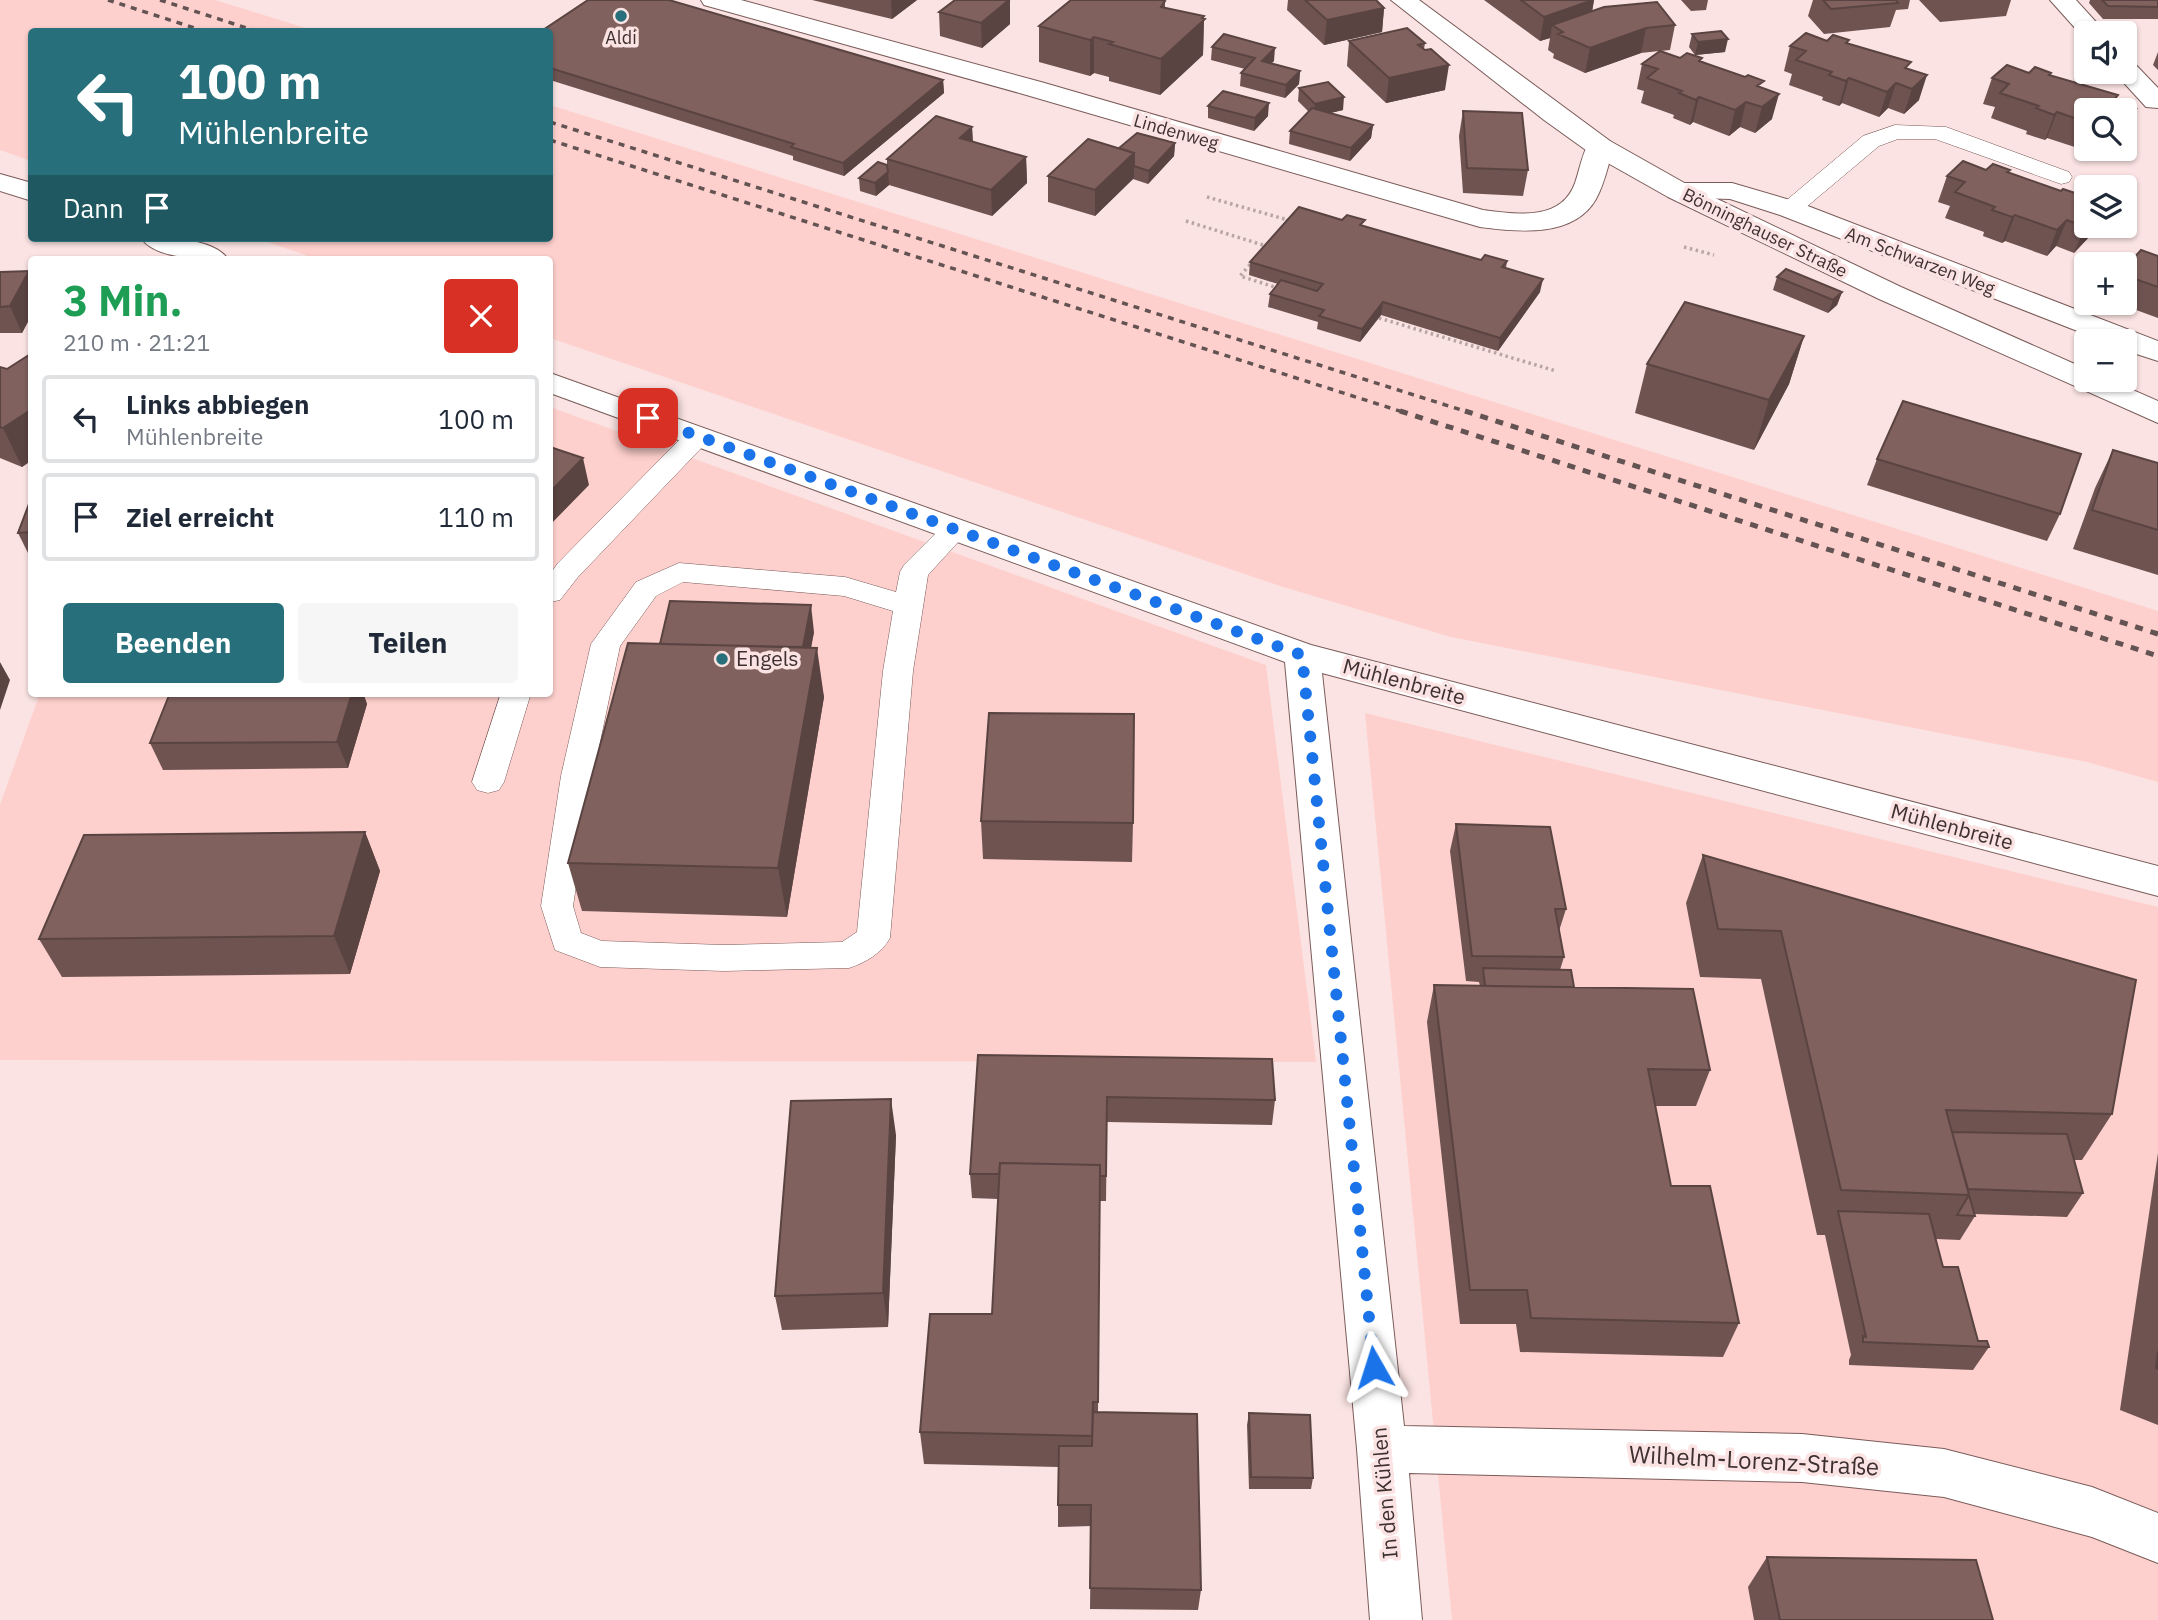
<!DOCTYPE html>
<html lang="de">
<head>
<meta charset="utf-8">
<style>
	:root { --surface:#fff; --page:#f6f6f7; --text:#1f2937; --muted:#747a83; --line:#e0e1e3; --accent:#276f7a }
	body { margin:0; font-family:"IBM Plex Sans",sans-serif; background:var(--page); color:var(--text); height:100vh; display:flex; flex-direction:column; font-size:26px; white-space:nowrap }
	* { box-sizing:border-box; margin:0 }
	p { font-size:23px; color:var(--muted) }
	.icon { flex:none; width:38px; height:38px; fill:none; stroke:currentColor; stroke-width:2; stroke-linecap:round; stroke-linejoin:round }
	.map { position:relative; flex:1; overflow:hidden }
	.side { position:absolute; left:28px; top:256px; width:525px; height:441px; display:flex; flex-direction:column; background:var(--surface); border-radius:7px; box-shadow:0 2px 5px #0004 }
	.side>* { flex:none }
	.top-card { position:absolute; left:28px; top:28px; width:525px; height:214px; border-radius:7px; box-shadow:0 2px 5px #0004; background:#276f7a; color:#fff; overflow:hidden }
	.fabs { position:absolute; left:2074px; top:21px; display:grid; gap:14px }
	.fabs a { display:grid; place-items:center; width:63px; height:63px; border-radius:7px; background:var(--surface); box-shadow:0 2px 5px #0004; font-size:35px }
	.pin { position:absolute; display:grid; place-items:center; width:60px; height:60px; color:#fff; margin:-30px; border-radius:14px; box-shadow:0 4px 10px #0006 }
	.me { position:absolute; width:77px; margin:-38px; rotate:354deg; stroke-linejoin:round; filter:drop-shadow(0 0 5px #0008) }
	.turn { display:flex; align-items:center; gap:24px; height:147px; padding:0 35px; font-size:32px }
	.turn .icon { width:91px; height:91px; stroke-width:2.5 }
	.turn b { display:block; font-size:49px; line-height:60px }
	.then { display:flex; align-items:center; height:66px; padding:0 35px; background:#0003; gap:14px; font-size:26px }
	.round { display:grid; place-items:center; flex:none; width:74px; height:74px; border-radius:7px; background:var(--page) }
	.head { display:flex; align-items:center; justify-content:space-between; height:119px; padding:0 35px }
	h1 { font-size:42px; font-weight:800; line-height:52px; color:#1e9e55 }
	.button { display:flex; gap:14px; margin-top:auto; padding:14px 35px }
	.button a { flex:1; height:80px; border-radius:7px; background:var(--accent); color:#fff; font-size:28px; font-weight:800; line-height:80px; text-align:center }
	.button a+a { background:var(--page); color:var(--text) }
	ul { padding:0; list-style:none }
	li { display:flex; align-items:center; gap:21px; height:88px; margin:0 14px 10px; padding:0 21px; border:4px solid var(--line); border-radius:7px }
	li div { flex:1 }
	li b { display:block; font-size:26px }
	li em { font-style:normal }
	.map>svg:first-child { display:block }
	.built { fill:#fed0cd }
	.lines { fill:none; stroke-linecap:round; stroke-linejoin:round }
	.service-casing { stroke:#7a5b59; stroke-width:1 }
	.minor-casing { stroke:#7a5b59; stroke-width:2 }
	.secondary-casing { stroke:#7a5b59; stroke-width:2 }
	.path { stroke:#b8a4a3; stroke-width:3.5; stroke-dasharray:2.5 3.5; stroke-linecap:butt }
	.service { fill:#fff; fill-rule:evenodd }
	.minor { fill:#fff; fill-rule:evenodd }
	.secondary { fill:#fff; fill-rule:evenodd }
	.rail-far1 { stroke:#635352; stroke-width:3.5; stroke-dasharray:6 6; stroke-linecap:butt }
	.rail { stroke:#635352; stroke-width:5; stroke-dasharray:8 8; stroke-linecap:butt }
	.wall { fill:#6e5351 }
	.shaded-wall { fill:#5a4442 }
	.building { fill:#80615e; stroke:#5a4442; stroke-width:2 }
	.route { stroke:#1a73e8; stroke-width:12; stroke-dasharray:0 21.6 }
	.poi-dot { fill:#276f7a; stroke:#fae3e2; stroke-width:2.5 }
	.labels { text-anchor:middle; stroke-width:7; stroke-linejoin:round; paint-order:stroke }
	.far-poi-label { font-size:18px; fill:#3e302f; stroke:#fae3e2 }
	.far-street-label { font-size:18px; fill:#3e302f; stroke:#fae3e2 }
	.poi-label { font-size:21px; fill:#3e302f; stroke:#fae3e2; text-anchor:start }
	.street-label { font-size:21px; fill:#3e302f; stroke:#fae3e2 }
	.near-street-label { font-size:24px; fill:#3e302f; stroke:#fae3e2 }
</style>
</head>
<body>
<div class="map">
<svg width="2158" height="1620" viewBox="0 0 2158 1620">
	<rect width="100%" height="100%" fill="#fae3e2"/>
	<path class="built" d="M0 0H215L315 31 32 32 31 161 0 150Z
		M550 105 2158 611V782L2087 762 1451 637 1280 586 550 338V259H317L256 238H550Z
		M550 407 1266 665 1316 1062 0 1060V805L40 693H550Z
		M1365 713 2158 907V1620H1452Z"/>
	<g class="lines">
		<defs>
			<path id="service" d="M1895 125 1946 127 2069 172 2072 177 2069 182 2061 184 1935 139H1898L1879 146 1798 214H1782L1778 209 1782 204 1863 136Z
				M698 428 707 430 711 436 707 442 578 577 560 600 550 602V574L558 563 689 430Z
				M956 520 966 523 970 529 928 575 913 671 890 938C882 953 865 963 849 968L724 971 600 967 555 950 541 906 561 776 591 644 636 582 679 563 845 577 896 592 900 572 904 565 946 523ZM683 582 844 596 893 611 883 671 857 932 842 942 724 945 602 941 581 933 573 906 593 776 620 646 656 596Z
				M501 693H531L504 782 499 790 488 793 477 790 472 782Z"/>
			<path id="minor" d="M701 0H741L1041 82 1483 210C1516 214 1561 222 1575 183 1580 169 1582 153 1590 141L1600 139 1610 141 1614 147C1608 164 1605 183 1596 199 1574 238 1518 232 1480 227L1023 94 704 5Z
				M2050 0H2076L2106 33H2086L2084 38Z
				M2124 59 2133 62 2158 88V108L2146 107 2114 72H2124Z
				M0 174 32 183V201L0 191Z
				M1678 183H1732L1800 203 2158 341V361L2124 350V341H2103L1780 215 1730 199 1668 197 1664 191 1668 185Z
				M141 238C165 238 212 237 228 259 204 259 156 260 141 238Z
				M550 373 1311 645 2158 866V896L1322 673 1404 1426 1802 1434 1944 1449 2092 1487 2158 1513V1563L2092 1537 1944 1497 1802 1482 1409 1473 1422 1620H1370L1357 1449 1285 662 550 393Z"/>
			<path id="secondary" d="M1391 0H1419L1610 141 1688 185 1901 287 2086 369V380H2110L2158 401V423L1879 299 1668 197 1590 153 1544 120Z"/>
		</defs>
		<use href="#service" class="service-casing"/>
		<use href="#minor" class="minor-casing"/>
		<use href="#secondary" class="secondary-casing"/>
		<path class="path" d="M1207 197 1288 220 1284 224
			M1186 221 1266 246
			M1684 247 1714 255
			M1254 260 1240 276 1278 288
			M1379 318 1556 371"/>
		<use href="#service" class="service"/>
		<use href="#minor" class="minor"/>
		<use href="#secondary" class="secondary"/>
		<path class="rail-far1" d="M108 0 207 32
			M160 0 259 32
			M550 122 1471 413
			M550 140 1406 413"/>
		<path class="rail" d="M1400 411 2158 656
			M1465 411 2158 634"/>
	</g>
	<path class="wall" d="M812 0H917L892 19Z
		M1010 0V24L982 48 940 36 939 12Z
		M1288 0H1376L1384 8 1382 32 1324 45 1287 10Z
		M1484 0H1594L1592 11 1675 25 1670 50 1660 51 1680 58 1702 61 1762 88 1772 119 1755 133 1740 127 1729 136 1693 122 1690 125 1673 118 1674 115 1641 103 1644 91 1637 89 1642 64 1659 51 1641 53 1585 73 1553 58 1554 54 1548 50 1550 38 1540 41Z
		M1681 0H1708L1706 10 1691 11Z
		M1813 0H1910L1908 9 1896 10 1890 27 1824 34 1808 16Z
		M1919 0H2011L2006 16 1940 22Z
		M2090 0H2158V19H2103L2089 3Z
		M1165 1V8L1204 16 1203 55 1160 95 1109 81V77L1094 73 1090 76 1039 62V26Z
		M550 32 943 80 944 93 844 176 793 160V156L550 80Z
		M1692 34 1725 52 1695 55 1689 47Z
		M1349 41 1425 43 1424 49 1445 90 1386 103 1347 66Z
		M1827 41 1848 43 1909 69 1919 100 1904 114 1888 108 1879 117 1842 103 1839 106 1822 100 1823 97 1789 85 1792 74 1784 71 1790 46Z
		M1212 47 1274 61 1271 63 1300 71 1299 84 1285 98 1240 86 1241 73 1245 69 1211 60Z
		M2158 52V70L2153 65Z
		M2029 73H2051L2050 75 2116 102 2136 109 2126 134 2124 110H2086V149H2089L2087 151 2047 138 2045 140 2026 134 2027 131 1991 118 1995 107 1983 104 1992 78Z
		M1299 88 1343 110 1330 113 1373 125 1371 138 1350 161 1289 144 1290 131 1309 112 1298 101Z
		M1208 106 1268 116 1254 131 1208 118Z
		M1463 111 1528 170 1523 196 1463 193 1459 136Z
		M972 127 973 142 1026 157 1027 183 992 216 889 185 876 196 860 191 859 178 887 165V159Z
		M1175 143 1174 156 1148 184 1133 179 1095 216 1048 202V176L1119 148Z
		M1986 170H2010L2009 173 2061 191 2081 195 2078 203 2086 226H2094L2089 237 2074 253 2056 246 2047 256 2005 241 2002 243 1983 236 1984 232 1945 218 1950 206 1938 202 1947 176Z
		M1364 226 1481 260 1507 261 1506 268 1540 292 1498 351 1381 315 1360 342 1317 329 1318 322 1268 307 1270 294 1278 284 1249 275 1250 262Z
		M2158 256V318L2117 303H2124V269Z
		M29 271 32 276V314L22 333H0V272Z
		M1777 277 1842 292 1837 305 1828 313 1773 290Z
		M1804 336 1789 384 1754 450 1635 413 1647 364Z
		M32 353V460L22 467 0 458V367L7 369Z
		M2113 450 2158 463V575L2073 549 2095 488Z
		M1877 459 2060 514 2047 541 1867 485Z
		M32 496V559H31L18 533Z
		M814 632 811 647 824 697 787 917 582 911 568 863 660 644Z
		M170 693H363L367 704 348 768 163 770 150 743Z
		M981 821 1133 823 1132 862 983 859Z
		M1456 824 1566 909 1559 931 1564 957 1560 970 1574 987 1710 1070 1696 1106H1655L1671 1186 1739 1323 1723 1357 1520 1352 1516 1324H1460L1427 1022 1434 985 1480 986 1479 982 1466 981 1450 851Z
		M365 832 380 871 350 974 62 977 39 939Z
		M1703 855 2112 1114 2082 1160H2074L2083 1193 2067 1217 1974 1214 1975 1216 1960 1240 1936 1239 1943 1267 1978 1341 1989 1347 1973 1370 1849 1365V1360L1851 1355 1825 1235H1817L1761 979 1700 977 1686 903Z
		M978 1055 1275 1100 1272 1125 1107 1122 1106 1201H1099L1098 1412 1201 1590 1198 1610 1090 1609 1091 1526 1058 1527V1467L924 1464 920 1432 992 1314 998 1199 972 1198 970 1174Z
		M896 1135 888 1327 782 1330 775 1296Z
		M2158 1153V1425L2120 1410Z
		M1249 1413 1313 1478 1311 1489H1249L1247 1425Z
		M1767 1557 1993 1620H1754L1748 1587Z"/>
	<path class="shaded-wall" d="M891 0H917L892 19Z
		M1010 0V24L982 48 981 23Z
		M1593 0H1594L1590 24 1552 25 1550 38 1540 41 1544 17Z
		M1384 8 1382 32 1324 45 1327 20Z
		M1204 16 1203 55 1160 95 1161 59Z
		M1646 28 1641 53 1585 73 1590 48Z
		M1094 37V73L1090 76V40Z
		M1728 39 1725 52 1695 55 1698 42Z
		M1275 48 1274 61 1261 73 1262 61Z
		M1449 65 1445 90 1386 103 1389 78Z
		M1300 71 1299 84 1285 98 1286 85Z
		M1927 75 1919 100 1904 114 1912 89Z
		M1849 78 1842 103 1839 106 1846 81Z
		M943 80 944 93 844 176 843 163Z
		M1896 83 1888 108 1879 117 1887 92Z
		M1779 94 1772 119 1755 133 1762 107Z
		M1344 97 1343 110 1314 117 1315 104Z
		M1699 97 1693 122 1690 125 1696 100Z
		M1746 102 1740 127 1729 136 1735 110Z
		M1269 103 1268 116 1254 131 1255 118Z
		M2136 109 2126 134 2124 136V121Z
		M2057 112 2047 138 2045 140 2054 115Z
		M1373 125 1371 138 1350 161 1351 148Z
		M972 127 973 153 960 138Z
		M1175 143 1174 156 1148 184 1149 171Z
		M1134 153V178L1095 216V190Z
		M1026 157 1027 183 992 216 991 190Z
		M888 172 889 185 876 196 875 183Z
		M2015 215 2005 241 2002 243 2012 217Z
		M2067 220 2056 246 2047 256 2057 230Z
		M2086 225 2094 226 2089 237 2074 253Z
		M29 271 32 276V314L22 333 10 306Z
		M1543 279 1540 292 1498 351 1500 338Z
		M1842 292 1837 305 1828 313 1833 300Z
		M1383 302 1381 315 1360 342 1362 329Z
		M1804 336 1789 384 1754 450 1769 400Z
		M32 409V460L22 467 3 428Z
		M583 458 589 485 550 525V492Z
		M811 605 814 632 802 696 798 670Z
		M817 648 824 697 787 917 778 868Z
		M0 662 10 680 0 710Z
		M352 693H363L367 704 348 768 337 742Z
		M365 832 380 871 350 974 334 936Z
		M891 1099 896 1135 888 1327 883 1293Z"/>
	<path class="building" d="M588 0H669L943 80 843 163 791 147 794 144 550 68V32H540Z
		M955 0H1009L981 23 939 12Z
		M1071 0H1162L1165 1 1161 7 1204 16 1202 18 1205 19 1161 59 1109 44 1113 42 1094 37 1090 40 1039 26Z
		M1305 0H1376L1384 8 1327 20Z
		M1521 0H1593L1544 17Z
		M1823 0H1896L1898 3 1831 9Z
		M2102 0H2158V7L2108 6Z
		M1657 2 1675 25 1646 28 1590 48 1558 34 1563 32 1552 25 1604 7Z
		M1407 28 1425 43 1418 45 1425 50 1431 49 1449 65 1389 78 1349 41Z
		M518 29 528 32H514Z
		M1721 31 1728 39 1698 42 1692 34Z
		M1806 33 1827 41 1833 35 1849 40 1846 43 1911 62 1905 68 1927 75 1912 89 1896 83 1887 92 1849 78 1846 81 1829 75 1832 72 1796 60 1806 51 1790 46Z
		M1224 34 1275 48 1262 61 1300 71 1286 85 1241 73 1255 58 1212 47Z
		M1660 51 1680 58 1687 53 1702 58 1699 61 1745 77 1748 75 1764 81 1757 86 1779 94 1762 107 1746 102 1735 110 1699 97 1696 100 1679 93 1682 91 1647 78 1658 69 1642 64Z
		M2007 65 2029 73 2035 67 2051 73 2049 75 2118 95 2113 101 2136 109 2124 121V110H2086V122L2057 112 2054 115 2036 108 2039 106 2000 93 2009 84 1992 78Z
		M1328 82 1344 97 1315 104 1299 88Z
		M1223 91 1269 103 1255 118 1208 106Z
		M1312 108 1373 125 1351 148 1290 131Z
		M1463 111 1522 113 1528 170 1467 168Z
		M936 116 972 127 960 138 1026 157 991 190 887 159Z
		M1137 133 1175 143 1149 171 1134 166V153L1119 148Z
		M1088 139 1134 153 1095 190 1048 176Z
		M1963 161 1986 170 1993 164 2010 170 2007 172 2061 191 2063 189 2081 195 2075 202 2086 206V225L2085 227 2067 220 2057 230 2015 215 2012 217 1992 210 1995 207 1955 192 1965 182 1947 176Z
		M878 162 887 165 888 172 875 183 859 178Z
		M1299 207 1342 220 1347 215 1365 220 1360 225 1481 260 1485 255 1507 261 1502 267 1543 279 1500 338 1383 302 1362 329 1319 316 1324 310 1270 294 1281 280 1317 291 1323 284 1250 262Z
		M2141 250 2158 256V287L2124 275V269Z
		M1786 269 1842 292 1833 300 1777 277Z
		M29 271 10 306 0 307V272Z
		M1685 302 1804 336 1769 400 1647 364Z
		M32 353V409L3 428 0 427V367L7 369Z
		M1903 401 2081 454 2060 514 1877 459Z
		M550 447 583 458 550 492Z
		M2113 450 2158 463V530L2092 510Z
		M32 496V532L18 533Z
		M670 601 811 605 803 647 660 644Z
		M628 643 817 648 778 868 568 863Z
		M170 693H352L337 742 150 743Z
		M989 713 1134 714 1133 823 981 821Z
		M1456 824 1550 827 1566 909H1555L1564 957 1472 956Z
		M365 832 334 936 39 939 84 835Z
		M1703 855 2136 980 2112 1114 1946 1110 1969 1195 1841 1190 1781 931 1718 929Z
		M1483 968 1571 970 1574 987 1485 986Z
		M1434 985 1693 989 1710 1070 1648 1069 1671 1186H1710L1739 1323 1531 1318 1527 1290H1470Z
		M978 1055 1272 1059 1275 1100 1107 1097 1106 1176H1100V1165L1000 1163 999 1174H970Z
		M891 1099 883 1293 775 1296 791 1101Z
		M1952 1132 2067 1134 2083 1193 1968 1189Z
		M1000 1163 1100 1165 1098 1402H1093L1092 1436 920 1432 930 1314H992Z
		M1969 1195 1975 1216 1957 1215Z
		M1838 1211 1929 1214 1943 1267H1958L1978 1341H1987L1989 1347 1863 1342V1336L1866 1337Z
		M2158 1351V1369L2156 1368Z
		M1093 1412 1197 1414 1201 1590 1090 1588 1091 1505H1058L1059 1446H1092Z
		M1249 1413 1310 1415 1313 1478 1251 1477Z
		M1767 1557 1976 1560 1993 1620H1780Z"/>
	<g class="lines">
		<path class="route" d="M648 418 1302 655 1374 1367"/>
	</g>
	<g class="poi-dot">
		<circle cx="621" cy="16" r="7"/>
		<circle cx="722" cy="659" r="7"/>
	</g>
	<g class="labels">
		<g class="far-poi-label">
			<text x="621" y="44">Aldi</text>
		</g>
		<g class="far-street-label">
			<text transform="translate(1176 132) rotate(16)" y="6">Lindenweg</text>
			<text transform="translate(1765 233) rotate(26)" y="6">Bönninghauser Straße</text>
			<text transform="translate(1920 261) rotate(21)" y="6">Am Schwarzen Weg</text>
		</g>
		<g class="poi-label">
			<text x="736" y="666">Engels</text>
		</g>
		<g class="street-label">
			<text transform="translate(1404 682) rotate(15)" y="7">Mühlenbreite</text>
			<text transform="translate(1952 827) rotate(15)" y="7">Mühlenbreite</text>
			<text transform="translate(1385 1493) rotate(-95)" y="7">In den Kühlen</text>
		</g>
		<g class="near-street-label">
			<text transform="translate(1754 1461) rotate(3)" y="8">Wilhelm-Lorenz-Straße</text>
		</g>
	</g>
</svg>
<div class="fabs">
<a><svg class="icon" aria-label="sound" viewBox="0 0 24 24"><path d="M4 9h4l5-4v14l-5-4H4zM17 9q2 3 0 6"/></svg></a>
<a><svg class="icon" aria-label="search" viewBox="0 0 24 24"><circle cx="10" cy="10" r="6"/><path d="M15 15l6 6"/></svg></a>
<a><svg class="icon" aria-label="layers" viewBox="0 0 24 24"><path d="M12 4l9 5-9 5-9-5zM3 14l9 5 9-5"/></svg></a>
<a>+</a>
<a>−</a>
</div>
<div class="pin" style="left:648px;top:418px;background:#d93025"><svg class="icon" aria-label="arrive" viewBox="0 0 24 24"><path d="M6 21V4h12l-3 4 3 4H6"/></svg></div>
<svg class="me" style="left:1374px;top:1367px" viewBox="-20 -20 40 40"><path d="M0-17L14 15 0 8-14 15z" fill="#1a73e8" stroke="#fff" stroke-width="4"/></svg>
<div class="top-card">
<div class="turn"><svg class="icon" aria-label="left" viewBox="0 0 24 24"><path d="M17 20v-9H6M10 6l-5 5 5 5"/></svg><div><b>100 m</b>Mühlenbreite</div></div>
<div class="then">Dann<svg class="icon" aria-label="arrive" viewBox="0 0 24 24"><path d="M6 21V4h12l-3 4 3 4H6"/></svg></div>
</div>
<section class="side">
<div class="head"><div><h1>3 Min.</h1><p>210 m · 21:21</p></div><a class="round" style="background:#d93025;color:#fff"><svg class="icon" aria-label="close" viewBox="0 0 24 24"><path d="M6 6l12 12M18 6L6 18"/></svg></a></div>
<ul>
<li><svg class="icon" aria-label="left" viewBox="0 0 24 24"><path d="M17 20v-9H6M10 6l-5 5 5 5"/></svg><div><b>Links abbiegen</b><p>Mühlenbreite</p></div><em>100 m</em></li>
<li><svg class="icon" aria-label="arrive" viewBox="0 0 24 24"><path d="M6 21V4h12l-3 4 3 4H6"/></svg><div><b>Ziel erreicht</b></div><em>110 m</em></li>
</ul>
<div class="button"><a>Beenden</a><a>Teilen</a></div>
</section>
</div>
</body>
</html>
